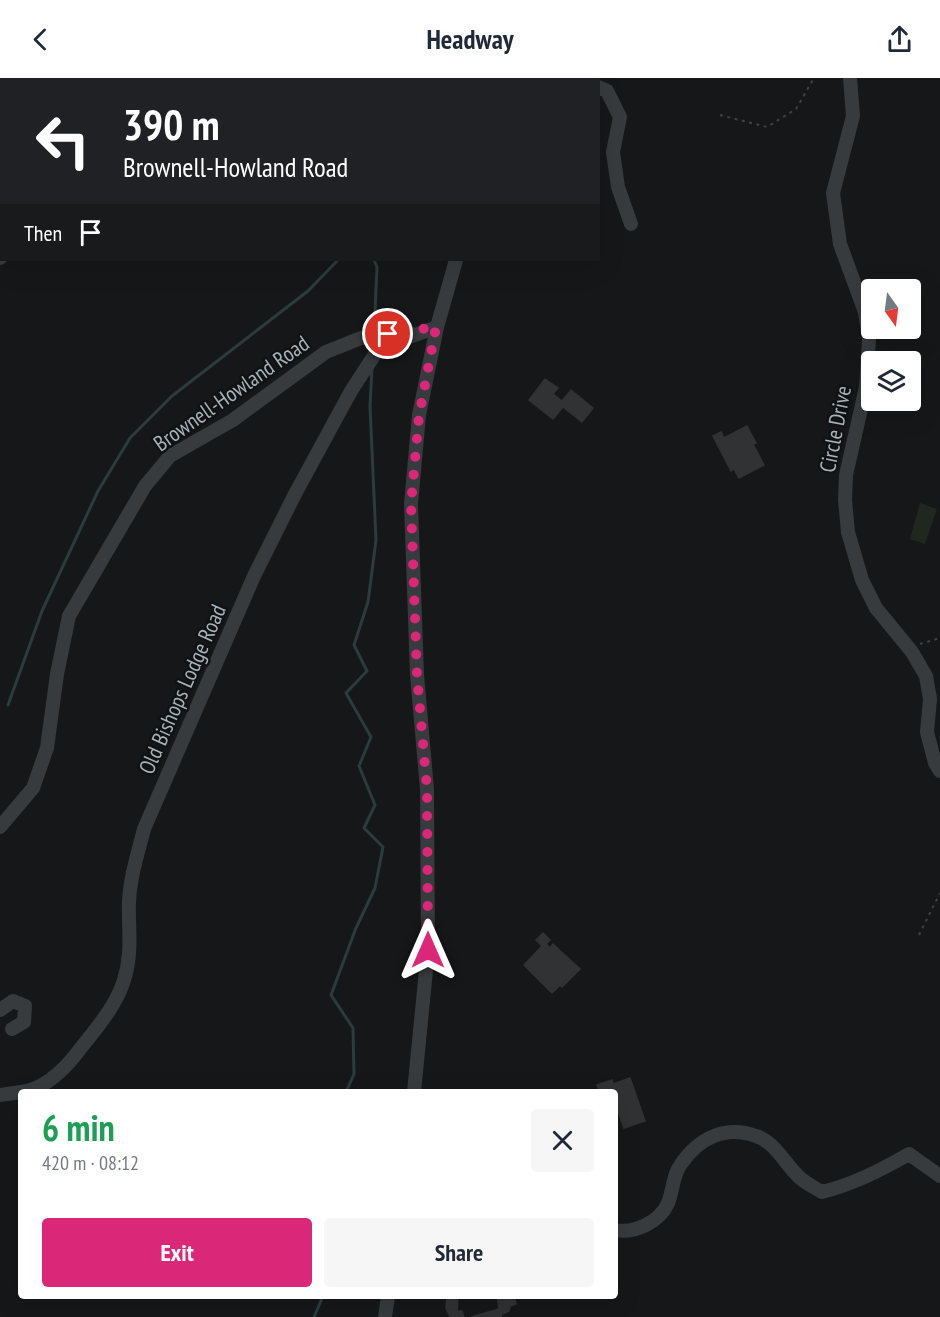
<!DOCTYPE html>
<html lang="en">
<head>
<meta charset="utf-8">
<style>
	:root { --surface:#fff; --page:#f6f6f7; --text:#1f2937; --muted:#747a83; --accent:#db2777 }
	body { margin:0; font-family:"PT Sans Narrow",sans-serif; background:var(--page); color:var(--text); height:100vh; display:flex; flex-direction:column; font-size:22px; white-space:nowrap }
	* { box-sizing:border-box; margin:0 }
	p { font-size:20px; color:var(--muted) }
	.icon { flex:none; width:33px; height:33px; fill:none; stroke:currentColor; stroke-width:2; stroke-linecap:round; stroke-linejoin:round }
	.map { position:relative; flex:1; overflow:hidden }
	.panel { position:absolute; left:18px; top:1011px; width:600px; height:210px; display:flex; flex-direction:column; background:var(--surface); border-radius:6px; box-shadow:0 6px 24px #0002 }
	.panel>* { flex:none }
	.guide { position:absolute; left:0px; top:0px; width:600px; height:183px; box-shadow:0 6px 24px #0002; background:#202124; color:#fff; overflow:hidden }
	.needle { width:39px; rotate:166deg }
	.controls { position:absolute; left:861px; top:201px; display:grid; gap:12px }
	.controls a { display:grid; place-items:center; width:60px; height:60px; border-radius:6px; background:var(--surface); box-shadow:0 6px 24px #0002; font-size:30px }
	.pin { position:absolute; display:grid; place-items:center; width:51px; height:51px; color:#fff; margin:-26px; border:3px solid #fff; border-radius:50%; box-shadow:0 2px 6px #0007 }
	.me { position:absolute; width:66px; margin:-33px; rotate:0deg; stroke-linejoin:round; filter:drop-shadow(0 0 4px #0008) }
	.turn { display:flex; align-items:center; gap:21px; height:126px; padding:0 24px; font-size:27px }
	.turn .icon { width:78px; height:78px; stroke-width:2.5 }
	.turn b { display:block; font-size:42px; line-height:51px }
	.then { display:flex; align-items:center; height:57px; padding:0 24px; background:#0003; gap:12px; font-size:22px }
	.round { display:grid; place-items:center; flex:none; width:63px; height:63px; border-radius:6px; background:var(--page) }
	.head { display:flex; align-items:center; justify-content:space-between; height:102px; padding:0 24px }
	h1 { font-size:36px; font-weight:600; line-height:45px; color:#1e9e55 }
	.primary-button { display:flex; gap:12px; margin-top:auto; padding:12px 24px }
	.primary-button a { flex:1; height:69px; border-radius:6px; background:var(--accent); color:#fff; font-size:24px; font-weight:600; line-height:69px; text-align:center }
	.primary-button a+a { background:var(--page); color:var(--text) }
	header { display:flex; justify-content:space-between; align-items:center; height:78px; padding:0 24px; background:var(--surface); font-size:27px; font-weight:600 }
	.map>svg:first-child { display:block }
	.green { fill:#20271e }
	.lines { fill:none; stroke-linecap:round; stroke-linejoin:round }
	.stream { stroke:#2b3c3d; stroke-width:3 }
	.building { fill:#313234; stroke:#303234; stroke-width:1.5 }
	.path { stroke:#3d4245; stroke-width:2; stroke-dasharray:3 4.5; stroke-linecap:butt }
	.minor { stroke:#373b3e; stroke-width:14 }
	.route { stroke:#db2777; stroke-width:10; stroke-dasharray:0 18 }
	.labels { text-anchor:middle; stroke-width:5; stroke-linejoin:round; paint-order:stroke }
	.street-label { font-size:22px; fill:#a7b3b9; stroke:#111213 }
</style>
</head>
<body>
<header><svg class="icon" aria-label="back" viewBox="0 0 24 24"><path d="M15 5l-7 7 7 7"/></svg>Headway<svg class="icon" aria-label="share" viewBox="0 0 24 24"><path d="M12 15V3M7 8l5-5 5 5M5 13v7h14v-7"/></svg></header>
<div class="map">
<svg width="940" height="1239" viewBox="0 0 940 1239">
	<rect width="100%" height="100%" fill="#161718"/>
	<path class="green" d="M920 425 937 431 925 466 910 461Z"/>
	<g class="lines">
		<path class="stream" d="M372 2 373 0
			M374 254 377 189 374 182
			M8 627 42 533 98 413 130 360 172 318 308 213 338 182
			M346 1014 354 996 353 950 331 917 356 850 375 810 383 769 364 750 375 727 359 688 371 659 346 615 367 593 354 567 368 524 376 462 370 328 372 290
			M314 1239 323 1218"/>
	</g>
	<path class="building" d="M545 301 558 310 553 316 562 323 571 312 593 330 582 344 563 329 553 341 529 322Z
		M747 348 756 365 753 366 764 387 739 400 734 391 731 393 713 358 721 354 724 360Z
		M543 855 550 862 546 866 550 870 553 866 580 891 562 909 560 907 552 915 524 887 542 868 536 862Z
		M630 1000 645 1043 624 1050 615 1024V1014H600L597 1007 612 1002 613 1006Z
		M447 1218H458L457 1233H462L464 1239H450L446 1230Z
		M497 1218H514L516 1226 510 1228 509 1233 502 1236 501 1239H471L499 1231Z"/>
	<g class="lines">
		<path class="path" d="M720 37 767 49 796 31 814 0
			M920 566 940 560
			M919 857 940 815"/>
		<path class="minor" d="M465 0 467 2
			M582 0 585 2
			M850 0 853 38 833 115 840 166 865 234 869 261 866 309 846 397 845 422 848 454 862 502 876 530 912 574 926 598 930 621 927 654 935 685 940 693
			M526 2 527 0
			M540 2 543 0
			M598 9 607 13 620 39 613 74 618 109 631 146
			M0 180 2 178
			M0 749 33 710 47 670 57 596 69 538 145 408 170 378 233 342 326 274 361 260 408 253
			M0 932 13 923 25 928 24 944 12 951
			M21 1014C45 1011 63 993 77 975 94 953 116 929 124 902 133 873 128 851 129 824 130 799 138 775 144 751L254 498 295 416 351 313 379 270 437 249
			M414 1014 428 872 427 711 417 597 411 426 419 337 437 249 456 182
			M0 1017 21 1014
			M615 1152C634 1156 660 1144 668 1125 673 1113 673 1096 681 1086 699 1060 725 1047 756 1058 775 1064 785 1086 799 1099 805 1105 814 1109 822 1114 854 1106 881 1092 909 1076L940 1098
			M385 1239 388 1218"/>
	</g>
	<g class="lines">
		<path class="route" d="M388 256 436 249 419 338 411 426 417 597 427 711 428 872"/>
	</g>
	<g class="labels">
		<g class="street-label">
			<text transform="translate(231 315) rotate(-35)" y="8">Brownell-Howland Road</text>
			<text transform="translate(835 351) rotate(-79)" y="8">Circle Drive</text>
			<text transform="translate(182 611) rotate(-66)" y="8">Old Bishops Lodge Road</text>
		</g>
	</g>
</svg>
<div class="controls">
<a><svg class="needle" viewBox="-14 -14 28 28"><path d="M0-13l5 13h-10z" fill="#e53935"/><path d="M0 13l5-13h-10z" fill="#747a83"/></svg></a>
<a><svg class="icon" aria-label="layers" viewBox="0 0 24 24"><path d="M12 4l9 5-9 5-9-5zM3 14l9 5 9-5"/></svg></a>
</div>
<div class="pin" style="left:388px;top:256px;background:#d93025"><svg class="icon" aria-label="arrive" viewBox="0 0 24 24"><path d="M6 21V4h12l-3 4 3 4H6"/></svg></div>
<svg class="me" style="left:428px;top:872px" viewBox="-20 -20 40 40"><path d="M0-17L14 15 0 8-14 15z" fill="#db2777" stroke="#fff" stroke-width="4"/></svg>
<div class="guide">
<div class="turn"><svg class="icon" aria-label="left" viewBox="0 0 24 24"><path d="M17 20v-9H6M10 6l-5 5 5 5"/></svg><div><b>390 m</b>Brownell-Howland Road</div></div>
<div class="then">Then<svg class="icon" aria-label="arrive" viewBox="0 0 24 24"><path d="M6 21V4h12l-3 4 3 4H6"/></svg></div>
</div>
<section class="panel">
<div class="head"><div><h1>6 min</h1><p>420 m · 08:12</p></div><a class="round"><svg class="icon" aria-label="close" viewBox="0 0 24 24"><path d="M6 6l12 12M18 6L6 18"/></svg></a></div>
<div class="primary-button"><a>Exit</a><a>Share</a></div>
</section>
</div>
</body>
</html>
